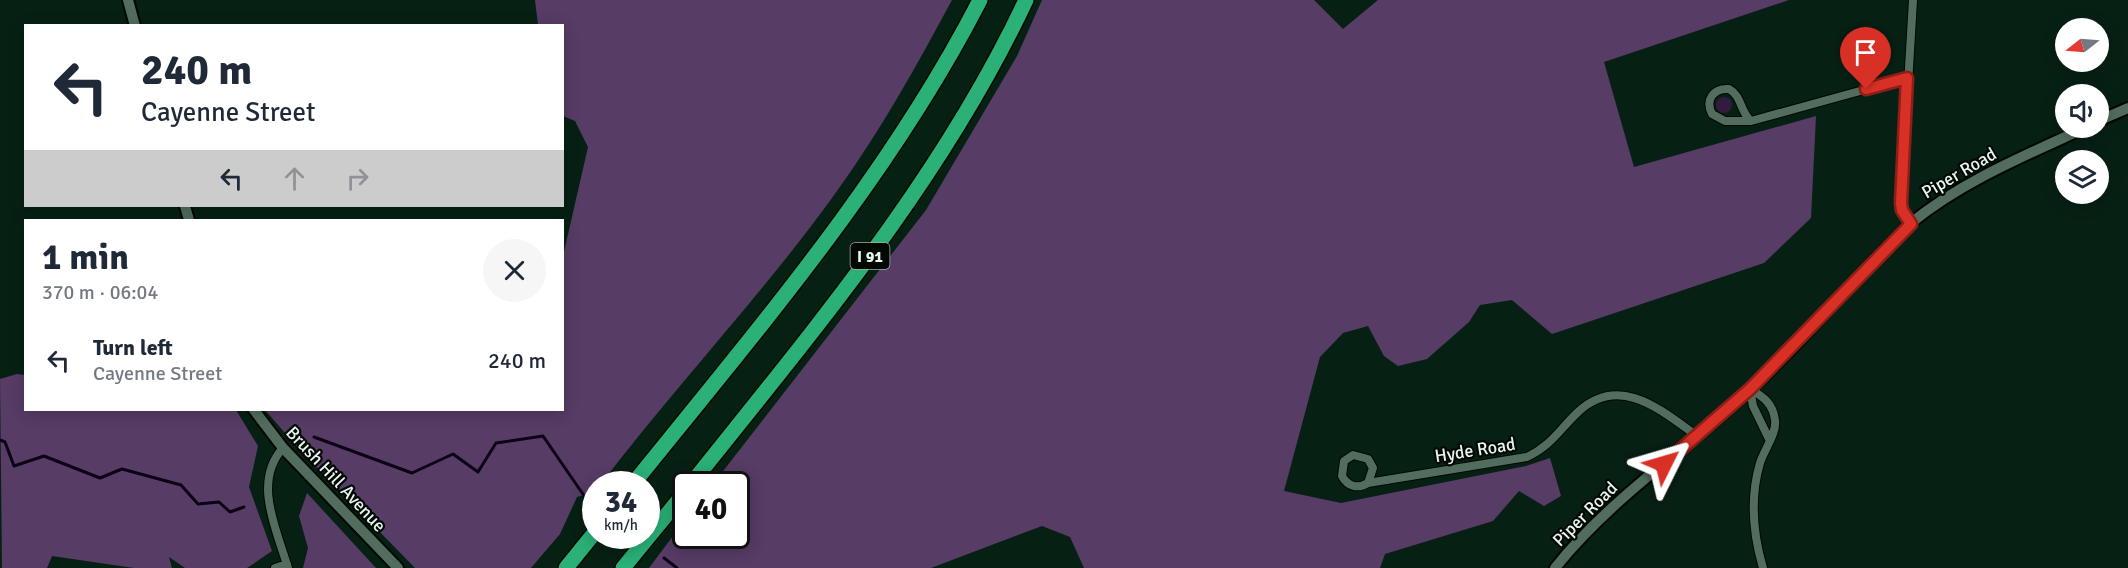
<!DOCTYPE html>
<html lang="en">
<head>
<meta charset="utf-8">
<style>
	:root { --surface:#fff; --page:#f6f6f7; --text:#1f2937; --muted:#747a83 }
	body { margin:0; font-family:Signika,sans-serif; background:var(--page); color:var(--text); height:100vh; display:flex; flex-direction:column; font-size:22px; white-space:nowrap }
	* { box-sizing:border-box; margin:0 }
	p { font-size:20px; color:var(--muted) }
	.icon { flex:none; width:33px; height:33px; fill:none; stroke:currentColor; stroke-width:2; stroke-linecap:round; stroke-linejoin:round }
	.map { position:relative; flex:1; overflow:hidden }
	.panel { position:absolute; left:24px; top:219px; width:540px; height:192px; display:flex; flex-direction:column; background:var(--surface); border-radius:0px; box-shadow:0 3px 15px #0003 }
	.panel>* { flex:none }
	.hud { position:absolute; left:24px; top:24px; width:540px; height:183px; border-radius:0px; box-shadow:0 3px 15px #0003; background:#fff; color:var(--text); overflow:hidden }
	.needle { width:39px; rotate:253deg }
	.controls { position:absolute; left:2055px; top:18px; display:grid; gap:12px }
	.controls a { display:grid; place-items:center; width:54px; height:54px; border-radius:50%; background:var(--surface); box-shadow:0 3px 15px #0003; font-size:30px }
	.speed { position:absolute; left:582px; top:471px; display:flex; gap:12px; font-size:30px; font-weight:700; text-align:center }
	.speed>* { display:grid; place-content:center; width:78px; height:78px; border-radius:50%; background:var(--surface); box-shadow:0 3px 15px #0003; line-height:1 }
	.speed small { font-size:15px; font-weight:400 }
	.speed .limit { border:3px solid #111; border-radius:9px; background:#fff; color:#111 }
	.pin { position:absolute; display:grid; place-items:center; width:51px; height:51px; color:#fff; margin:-62px -26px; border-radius:50% 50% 50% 0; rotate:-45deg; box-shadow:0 0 6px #0007 }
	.pin .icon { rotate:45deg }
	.me { position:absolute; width:66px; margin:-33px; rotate:50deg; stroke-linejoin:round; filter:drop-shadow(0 0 4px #0008) }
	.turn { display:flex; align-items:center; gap:21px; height:126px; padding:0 18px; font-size:27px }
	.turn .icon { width:78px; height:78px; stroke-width:2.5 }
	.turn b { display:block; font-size:42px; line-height:51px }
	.lanes { display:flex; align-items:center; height:57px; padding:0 18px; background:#0003; justify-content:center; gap:30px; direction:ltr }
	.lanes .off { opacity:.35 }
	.round { display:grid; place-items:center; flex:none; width:63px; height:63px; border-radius:32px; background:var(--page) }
	.headline { display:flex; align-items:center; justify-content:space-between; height:102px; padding:0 18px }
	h1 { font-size:36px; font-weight:700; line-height:45px }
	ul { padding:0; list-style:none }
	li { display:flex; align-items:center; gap:18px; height:78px; padding:0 18px }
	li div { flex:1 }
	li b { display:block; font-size:22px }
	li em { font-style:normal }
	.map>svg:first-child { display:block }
	.green { fill:#331b3f }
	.forest { fill:#573c65 }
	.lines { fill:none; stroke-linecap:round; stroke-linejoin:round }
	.stream { stroke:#0c0016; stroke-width:3 }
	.minor-casing { stroke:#000902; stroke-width:10 }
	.tertiary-casing { stroke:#000902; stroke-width:14 }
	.motorway-casing { stroke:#000902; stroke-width:18 }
	.minor { stroke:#526d5e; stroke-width:8 }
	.tertiary { stroke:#526d5e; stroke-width:10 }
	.motorway { stroke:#2bb077; stroke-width:15 }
	.route-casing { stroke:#8d1f18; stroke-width:15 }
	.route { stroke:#d93025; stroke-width:10 }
	.labels { text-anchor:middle; stroke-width:4.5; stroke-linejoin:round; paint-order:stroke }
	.shield { fill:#020804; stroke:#a3afa8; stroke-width:1.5 }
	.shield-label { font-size:16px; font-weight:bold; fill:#e8f7ee }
	.street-label { font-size:18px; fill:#e8f7ee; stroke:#020804 }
</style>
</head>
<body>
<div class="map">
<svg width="2128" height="568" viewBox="0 0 2128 568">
	<rect width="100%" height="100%" fill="#072014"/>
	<path class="green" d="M1716 105a8 8 0 1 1 16 0a8 8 0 1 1-16 0Z"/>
	<path class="forest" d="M535 0H952C917 65 881 130 837 191 764 293 677 384 601 484H596L595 492 577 497 560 534 531 568H415L298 448 265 410H562L563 256 588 147 575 121 563 116 562 26 538 25Z
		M1042 0H1314L1343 29 1378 0H1789L1604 62 1634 167 1816 116 1811 218 1764 263 1552 334 1512 300 1480 305 1469 322 1427 359 1398 366 1384 356 1368 326 1343 333 1320 357 1284 491 1341 503 1526 466 1550 458 1561 496 1544 506 1519 491 1493 521 1385 554 1380 568H1084L1070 537 1042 526 931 568H649L685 520 686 536H736V484H713L926 210 1017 56Z
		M17 374 25 375 26 410H236L258 446 249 487 272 551 247 568H185L169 557 172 568H134L52 556 47 568H2L0 379Z
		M307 493 376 568H303L308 548 299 516Z"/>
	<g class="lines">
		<path class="stream" d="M314 437 412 473 453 454 478 472 496 443 543 436 587 500
			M0 440 5 442 14 466 44 456 100 478 122 469 181 485 198 504 219 502 230 512 244 507
			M664 558 677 568"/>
		<defs>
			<path id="minor" d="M1729 89C1742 96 1740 112 1751 121H1725L1712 114C1705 100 1713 88 1729 89Z
				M1751 121 1907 78
				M1911 223 1905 216 1901 203 1913 0
				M1750 389C1764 397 1773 404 1775 420 1777 433 1764 450 1760 463 1750 497 1753 534 1763 568
				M1750 389 1753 406 1769 439
				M283 448C252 482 277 530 288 568
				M1368 483 1373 468 1368 459 1353 455 1344 461 1342 476C1348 487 1358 489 1368 483L1527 457C1552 445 1559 430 1578 412 1620 373 1662 411 1697 436
				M275 568 287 564"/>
			<path id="tertiary" d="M128 0 135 26
				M2098 121 2128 108
				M185 206 189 220
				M254 410 283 448 398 568
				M1555 568C1610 499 1685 450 1750 390 1806 338 1855 277 1911 223 1963 181 2024 156 2085 128"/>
			<path id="motorway" d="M633 484C757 330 889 177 980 0
				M691 484C813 331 942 179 1026 0
				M566 568 596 531
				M623 568 686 491"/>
		</defs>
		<use href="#minor" class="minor-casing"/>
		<use href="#tertiary" class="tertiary-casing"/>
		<use href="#motorway" class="motorway-casing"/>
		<use href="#minor" class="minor"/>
		<use href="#tertiary" class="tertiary"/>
		<use href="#motorway" class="motorway"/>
	</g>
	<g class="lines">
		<defs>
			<path id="route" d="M1664 464 1750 389 1911 224 1902 210 1901 203 1907 78 1866 89"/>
		</defs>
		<use href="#route" class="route-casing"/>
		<use href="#route" class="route"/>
	</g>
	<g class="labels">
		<rect class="shield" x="850.5" y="243" width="39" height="26" rx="4.5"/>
		<g class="shield-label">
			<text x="870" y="262">I 91</text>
		</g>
		<g class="street-label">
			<text transform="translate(1959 173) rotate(-30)" y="6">Piper Road</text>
			<text transform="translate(1475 450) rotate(-9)" y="6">Hyde Road</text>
			<text transform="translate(336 479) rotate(47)" y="6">Brush Hill Avenue</text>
			<text transform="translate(1585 514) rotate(-45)" y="6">Piper Road</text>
		</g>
	</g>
</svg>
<div class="controls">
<a><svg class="needle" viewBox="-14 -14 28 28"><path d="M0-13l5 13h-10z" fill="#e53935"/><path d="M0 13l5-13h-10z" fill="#747a83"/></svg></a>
<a><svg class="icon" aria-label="sound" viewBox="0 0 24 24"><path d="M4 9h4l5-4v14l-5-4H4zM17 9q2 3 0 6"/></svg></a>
<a><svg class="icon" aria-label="layers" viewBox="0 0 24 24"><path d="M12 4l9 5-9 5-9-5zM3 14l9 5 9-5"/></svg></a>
</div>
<div class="speed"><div>34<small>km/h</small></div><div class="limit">40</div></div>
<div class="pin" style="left:1866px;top:89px;background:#d93025"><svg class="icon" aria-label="arrive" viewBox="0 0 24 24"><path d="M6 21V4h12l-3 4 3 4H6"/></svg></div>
<svg class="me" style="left:1664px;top:464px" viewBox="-20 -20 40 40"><path d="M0-17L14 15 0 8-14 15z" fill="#d93025" stroke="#fff" stroke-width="4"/></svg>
<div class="hud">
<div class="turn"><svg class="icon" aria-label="left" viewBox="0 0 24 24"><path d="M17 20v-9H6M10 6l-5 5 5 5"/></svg><div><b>240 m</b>Cayenne Street</div></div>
<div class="lanes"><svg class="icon" aria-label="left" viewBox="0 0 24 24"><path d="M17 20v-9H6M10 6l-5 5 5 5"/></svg><svg class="icon off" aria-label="ahead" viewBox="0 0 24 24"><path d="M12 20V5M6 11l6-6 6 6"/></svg><svg class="icon off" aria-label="right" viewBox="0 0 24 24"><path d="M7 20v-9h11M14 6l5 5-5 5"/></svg></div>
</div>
<section class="panel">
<div class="headline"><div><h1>1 min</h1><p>370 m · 06:04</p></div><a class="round"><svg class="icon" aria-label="close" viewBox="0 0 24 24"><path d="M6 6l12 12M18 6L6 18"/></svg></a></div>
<ul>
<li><svg class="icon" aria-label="left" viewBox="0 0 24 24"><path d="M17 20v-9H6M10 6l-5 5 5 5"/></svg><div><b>Turn left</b><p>Cayenne Street</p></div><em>240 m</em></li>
</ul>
</section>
</div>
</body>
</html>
